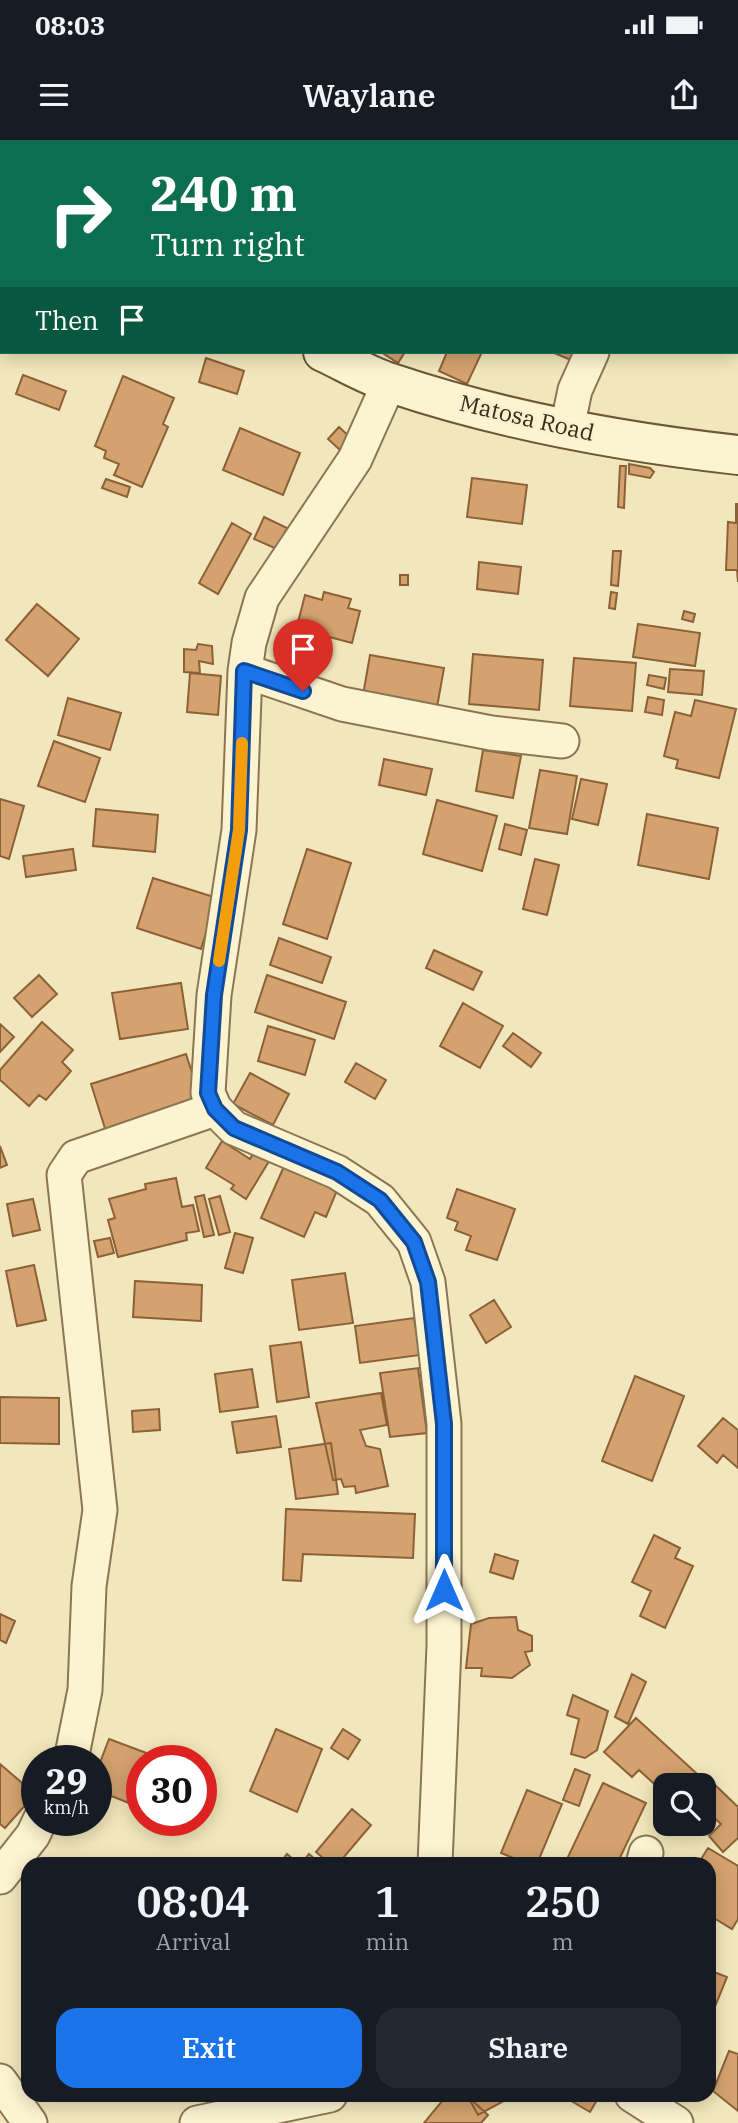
<!DOCTYPE html>
<html lang="en">
<head>
<meta charset="utf-8">
<style>
	:root { --surface:#171b24; --page:#242831; --text:#f1f3f6; --muted:#9ea1a6; --accent:#1a73e8 }
	body { margin:0; font-family:"IBM Plex Serif",serif; background:var(--page); color:var(--text); height:100vh; display:flex; flex-direction:column; font-size:26px; white-space:nowrap }
	* { box-sizing:border-box; margin:0 }
	p { font-size:23px; color:var(--muted) }
	.icon { flex:none; width:38px; height:38px; fill:none; stroke:currentColor; stroke-width:2; stroke-linecap:round; stroke-linejoin:round }
	.map { position:relative; flex:1; overflow:hidden }
	.side { position:absolute; left:21px; top:1717px; width:695px; height:245px; display:flex; flex-direction:column; background:var(--surface); border-radius:21px; box-shadow:0 4px 18px #0003 }
	.side>* { flex:none }
	.hud { position:absolute; left:0px; top:0px; width:738px; height:214px; box-shadow:0 4px 18px #0003; background:#0b6e4f; color:#fff; overflow:hidden }
	.buttons { position:absolute; left:653px; top:1633px; display:grid; gap:14px }
	.buttons a { display:grid; place-items:center; width:63px; height:63px; border-radius:14px; background:var(--surface); box-shadow:0 4px 18px #0003; font-size:35px }
	.speed { position:absolute; left:21px; top:1605px; display:flex; gap:14px; font-size:35px; font-weight:700; text-align:center }
	.speed>* { display:grid; place-content:center; width:91px; height:91px; border-radius:50%; background:var(--surface); box-shadow:0 4px 18px #0003; line-height:1 }
	.speed small { font-size:18px; font-weight:400 }
	.speed .limit { border:10px solid #d22; background:#fff; color:#111 }
	.pin { position:absolute; display:grid; place-items:center; width:60px; height:60px; color:#fff; margin:-72px -30px; border-radius:50% 50% 50% 0; rotate:-45deg; box-shadow:0 0 7px #0007 }
	.pin .icon { rotate:45deg }
	.me { position:absolute; width:77px; margin:-38px; rotate:0deg; stroke-linejoin:round; filter:drop-shadow(0 0 5px #0008) }
	.turn { display:flex; align-items:center; gap:24px; height:147px; padding:0 35px; font-size:32px }
	.turn .icon { width:91px; height:91px; stroke-width:2.5 }
	.turn b { display:block; font-size:49px; line-height:60px }
	.then { display:flex; align-items:center; height:66px; padding:0 35px; background:#0003; gap:14px; font-size:26px }
	.eta { display:flex; justify-content:space-evenly; align-items:center; height:119px; text-align:center }
	.eta b { font-size:42px; font-weight:600; line-height:49px }
	.primary-button { display:flex; gap:14px; margin-top:auto; padding:14px 35px }
	.primary-button a { flex:1; height:80px; border-radius:21px; background:var(--accent); color:#fff; font-size:28px; font-weight:600; line-height:80px; text-align:center }
	.primary-button a+a { background:var(--page); color:var(--text) }
	.status { display:flex; justify-content:space-between; align-items:center; height:49px; padding:0 35px; background:var(--surface); direction:ltr }
	.status svg { height:19px; fill:currentColor }
	header { display:flex; justify-content:space-between; align-items:center; height:91px; padding:0 35px; background:var(--surface); font-size:32px; font-weight:600 }
	.map>svg:first-child { display:block }
	.building { fill:#d4a26e; stroke:#8c6138; stroke-width:2 }
	.lines { fill:none; stroke-linecap:round; stroke-linejoin:round }
	.street-casing { stroke:#8b7654; stroke-width:37 }
	.secondary-casing { stroke:#6c5737; stroke-width:42 }
	.street { stroke:#fcf3d0; stroke-width:33 }
	.secondary { stroke:#fcf3d0; stroke-width:38 }
	.route-casing { stroke:#114b97; stroke-width:18 }
	.route { stroke:#1a73e8; stroke-width:12 }
	.slow { stroke:#f59e0b; stroke-width:12 }
	.labels { text-anchor:middle; stroke-width:5; stroke-linejoin:round; paint-order:stroke }
	.street-label { font-size:23px; fill:#392c1a; stroke:#f8f0cc }
</style>
</head>
<body>
<div class="status"><b>08:03</b><svg viewBox="0 0 49 12"><path d="M0 12V9h3v3zM5 12V6h3v6zM10 12V3h3v9zM15 12V0h3v12zM26 1h20v11H26zM47 4h2v5h-2z"/></svg></div>
<header><svg class="icon" aria-label="menu" viewBox="0 0 24 24"><path d="M4 6h16M4 12h16M4 18h16"/></svg>Waylane<svg class="icon" aria-label="share" viewBox="0 0 24 24"><path d="M12 15V3M7 8l5-5 5 5M5 13v7h14v-7"/></svg></header>
<div class="map">
<svg width="738" height="1983" viewBox="0 0 738 1983">
	<rect width="100%" height="100%" fill="#f2e7bc"/>
	<path class="building" d="M203 0H269L272 2H202Z
		M381 212H405L398 223Z
		M447 212H482L467 244 439 231Z
		M552 212H576L573 221Z
		M206 218 244 231 237 254 199 242Z
		M23 235 66 251 59 270 16 254Z
		M123 236 174 258 163 284 168 287 142 347 114 335 119 324 104 318 106 311 95 306Z
		M339 287 351 298 340 310 328 299Z
		M240 288 300 313 283 355 223 330Z
		M629 324 650 328 654 332 650 338 629 334Z
		M620 326H626L624 368 618 367Z
		M472 338 527 345 522 384 467 377Z
		M106 339 130 347 127 357 102 348Z
		M736 364H738V442L737 430H726L728 382 736 383Z
		M264 377 287 388 277 409 254 399Z
		M232 383 251 394 218 454 199 443Z
		M613 411H621L618 446 611 445Z
		M479 422 521 427 518 454 477 449Z
		M400 435H408V445H400Z
		M324 452 351 459 348 468 360 471 352 503 322 495 320 503 307 500 309 493 296 490 305 455 322 460Z
		M611 452 617 453 615 469 609 468Z
		M37 464 79 499 48 536 6 500Z
		M684 471 695 474 693 482 682 479Z
		M638 484 700 493 695 526 633 517Z
		M198 504 212 506 213 524 199 521 200 533 184 532V509L196 510Z
		M473 514 543 520 539 570 469 564Z
		M370 515 444 528 436 573 362 561Z
		M574 518 636 523 632 571 570 566Z
		M670 529 704 531 702 555 668 552Z
		M190 533 221 536 218 575 187 572Z
		M649 535 666 538 664 549 647 545Z
		M648 557 664 560 662 575 645 572Z
		M68 558 121 573 110 610 58 595Z
		M695 560 736 569 719 638 676 628 678 620 664 616 675 572 691 576Z
		M54 601 100 618 85 662 38 646Z
		M483 610 521 616 513 658 476 651Z
		M384 619 432 629 426 655 379 645Z
		M540 630 577 636 567 694 529 688Z
		M581 639 607 644 598 685 572 679Z
		M0 659 24 666 9 719 0 716Z
		M437 660 497 676 482 731 423 714Z
		M96 669 158 675 155 712 93 706Z
		M647 674 718 688 709 739 638 725Z
		M505 684 527 690 521 715 499 709Z
		M73 709 76 730 26 737 23 716Z
		M307 709 351 723 327 799 283 784Z
		M535 719 559 725 547 775 523 769Z
		M153 738 217 758 201 809 137 788Z
		M279 798 331 817 322 843 270 825Z
		M434 810 482 832 473 850 426 828Z
		M39 835 57 854 32 877 14 858Z
		M267 835 346 862 334 899 255 872Z
		M181 843 188 889 120 899 112 853Z
		M463 863 503 886 480 928 440 906Z
		M42 882 73 910 62 922 71 931 46 960 39 955 29 966 0 940V930Z
		M0 884 14 897 0 912Z
		M268 886 315 900 305 935 258 921Z
		M513 893 541 913 531 927 503 906Z
		M186 914 201 960 108 998 91 944Z
		M356 923 386 940 375 959 345 942Z
		M250 933 289 954 273 985 233 964Z
		M222 1001 250 1019 256 1008 271 1018 246 1059 231 1049 234 1045 206 1028Z
		M0 1006 7 1025 0 1028Z
		M285 1024 338 1048 326 1077 315 1072 304 1097 261 1078Z
		M176 1038 182 1067 193 1065 199 1091 186 1093 187 1100 118 1117 108 1080 115 1078 109 1059 146 1049 145 1044Z
		M457 1049 515 1069 497 1120 466 1110 471 1096 455 1090 458 1082 447 1078Z
		M204 1055 214 1095 204 1097 195 1057Z
		M220 1056 230 1092 219 1095 209 1059Z
		M33 1059 40 1090 13 1096 7 1064Z
		M235 1093 253 1098 243 1133 225 1128Z
		M110 1098 114 1113 98 1117 94 1101Z
		M34 1125 46 1180 17 1186 6 1131Z
		M345 1133 353 1183 299 1190 292 1140Z
		M135 1141 202 1145 201 1181 133 1177Z
		M494 1160 511 1187 486 1203 470 1175Z
		M414 1178 420 1215 360 1223 355 1186Z
		M301 1202 309 1257 277 1262 270 1206Z
		M418 1228 427 1293 390 1297 380 1233Z
		M252 1229 258 1267 220 1272 215 1234Z
		M635 1236 684 1256 652 1341 602 1321Z
		M381 1253 387 1285 360 1290 366 1306 380 1309 388 1346 356 1353 355 1346 344 1347 341 1339 333 1340 316 1263Z
		M0 1257 59 1258V1304L0 1303Z
		M159 1269 160 1290 133 1292 132 1271Z
		M276 1276 281 1307 237 1313 232 1282Z
		M723 1278 738 1290V1328L723 1315 717 1323 698 1306Z
		M331 1303 338 1354 296 1359 289 1309Z
		M286 1369 415 1374 413 1418 303 1414 301 1441 283 1440Z
		M654 1395 680 1408 675 1418 693 1426 665 1488 640 1476 651 1451 632 1442Z
		M495 1414 518 1421 513 1439 490 1432Z
		M0 1474 15 1481 6 1503 0 1500Z
		M516 1477 518 1490 532 1496V1511L525 1512 530 1525 512 1538 481 1536 482 1528H466L471 1484 489 1478Z
		M632 1534 646 1542 628 1584 615 1577Z
		M573 1555 608 1571 597 1610 585 1618 571 1614 579 1579 567 1575Z
		M636 1578 707 1643 704 1647 665 1645V1666L658 1660 664 1653 639 1630 632 1637 604 1612Z
		M276 1589 322 1609 297 1672 250 1651Z
		M343 1589 360 1600 348 1619 331 1608Z
		M109 1599 165 1620H142V1652L134 1665 96 1650V1633Z
		M0 1624 35 1654 5 1688 0 1684Z
		M575 1629 590 1635 579 1666 563 1660Z
		M603 1643 646 1663 617 1724H578L567 1719Z
		M713 1643 738 1667V1698L723 1712 709 1696 721 1684 713 1677 703 1690 697 1684H704V1653Z
		M527 1650 562 1664 537 1724H528L501 1713Z
		M352 1669 371 1685 338 1724H330L316 1712Z
		M708 1708 738 1726V1779L732 1789 709 1775V1724H698Z
		M287 1714 299 1724H279Z
		M309 1714 321 1724H301Z
		M709 1830 727 1837 712 1874 709 1873Z
		M729 1911 738 1914V1971L713 1951Z
		M447 1955H466L488 1975 481 1983H424Z
		M467 1955H515L478 1975Z
		M561 1955H600L590 1972Z"/>
	<g class="lines">
		<defs>
			<path id="street" d="M692 2 693 0
				M389 243 355 319 262 458 249 503 245 531 239 690 214 855 208 953 215 969 234 988 337 1032 380 1060 414 1102 428 1142 444 1284V1506L435 1724
				M567 288 575 250 592 212
				M245 531 342 564 491 593 562 601
				M71 1620 85 1550 89 1446 100 1370 64 1035 76 1017 215 969
				M643 1724 646 1713
				M0 1737 33 1695 40 1680
				M0 1941 30 1983
				M632 1955 676 1983
				M197 1983 330 1955"/>
			<path id="secondary" d="M0 68 2 69
				M323 212C345 222 368 236 391 243 504 281 621 302 738 315"/>
		</defs>
		<use href="#street" class="street-casing"/>
		<use href="#secondary" class="secondary-casing"/>
		<use href="#street" class="street"/>
		<use href="#secondary" class="secondary"/>
	</g>
	<g class="lines">
		<defs>
			<path id="route" d="M303 551 244 531 239 690 214 855 208 953 215 969 234 988 337 1032 380 1060 414 1102 428 1142 444 1284V1450"/>
		</defs>
		<use href="#route" class="route-casing"/>
		<use href="#route" class="route"/>
		<path class="slow" d="M219 821 239 690 242 603"/>
	</g>
	<g class="labels">
		<g class="street-label">
			<text transform="translate(527 278) rotate(13)" y="8">Matosa Road</text>
		</g>
	</g>
</svg>
<div class="buttons">
<a><svg class="icon" aria-label="search" viewBox="0 0 24 24"><circle cx="10" cy="10" r="6"/><path d="M15 15l6 6"/></svg></a>
</div>
<div class="speed"><div>29<small>km/h</small></div><div class="limit">30</div></div>
<div class="pin" style="left:303px;top:551px;background:#d93025"><svg class="icon" aria-label="arrive" viewBox="0 0 24 24"><path d="M6 21V4h12l-3 4 3 4H6"/></svg></div>
<svg class="me" style="left:444px;top:1450px" viewBox="-20 -20 40 40"><path d="M0-17L14 15 0 8-14 15z" fill="#1a73e8" stroke="#fff" stroke-width="4"/></svg>
<div class="hud">
<div class="turn"><svg class="icon" aria-label="right" viewBox="0 0 24 24"><path d="M7 20v-9h11M14 6l5 5-5 5"/></svg><div><b>240 m</b>Turn right</div></div>
<div class="then">Then<svg class="icon" aria-label="arrive" viewBox="0 0 24 24"><path d="M6 21V4h12l-3 4 3 4H6"/></svg></div>
</div>
<section class="side">
<div class="eta">
<div><b>08:04</b><p>Arrival</p></div>
<div><b>1</b><p>min</p></div>
<div><b>250</b><p>m</p></div>
</div>
<div class="primary-button"><a>Exit</a><a>Share</a></div>
</section>
</div>
</body>
</html>
